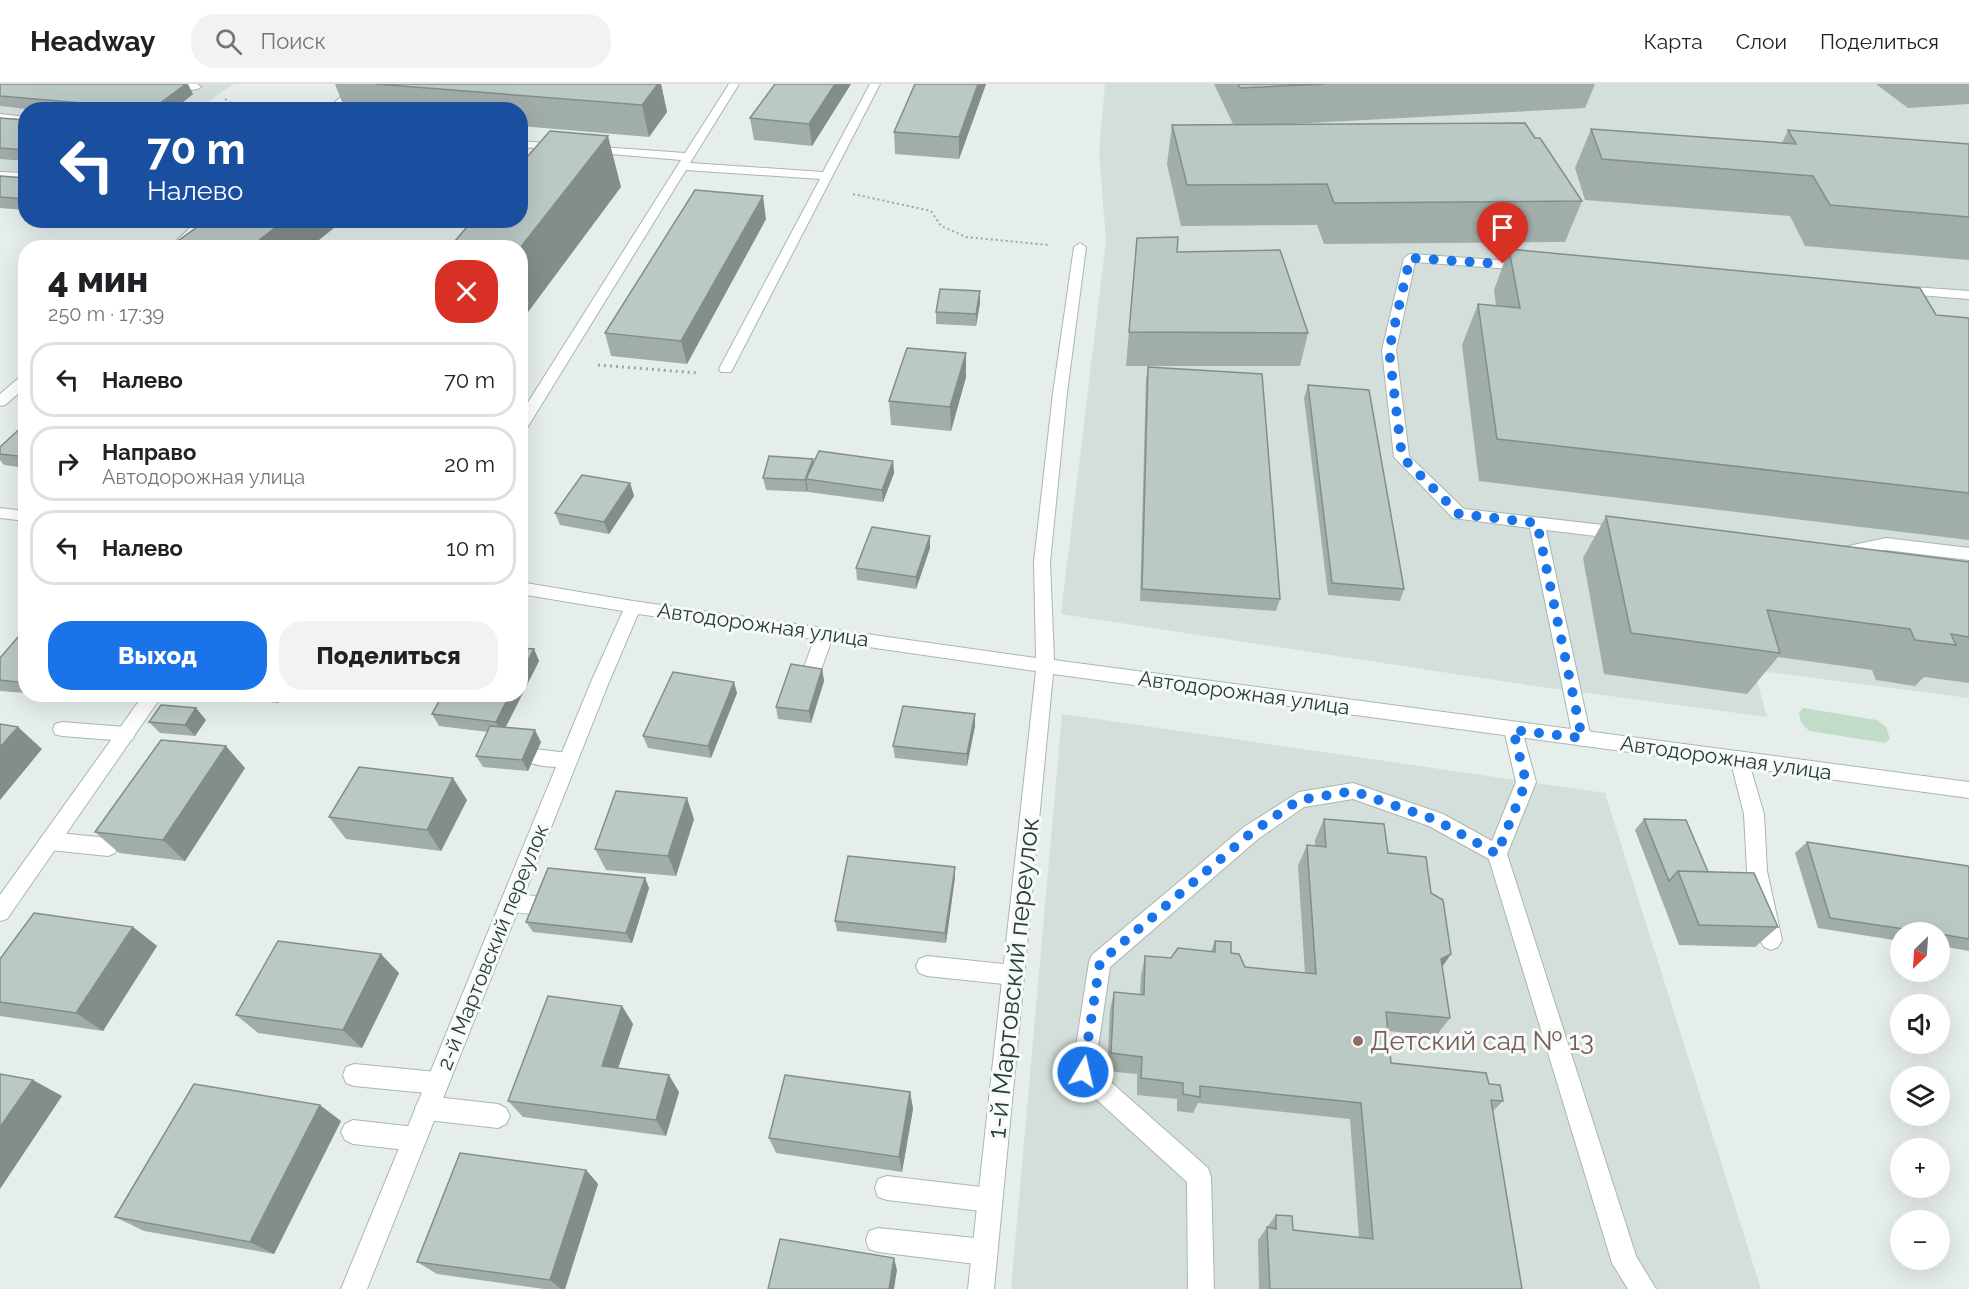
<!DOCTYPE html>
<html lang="ru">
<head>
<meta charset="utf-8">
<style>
	:root { --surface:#fff; --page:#f2f2f2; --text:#202124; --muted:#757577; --line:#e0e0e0; --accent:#1a73e8 }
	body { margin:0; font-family:Raleway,sans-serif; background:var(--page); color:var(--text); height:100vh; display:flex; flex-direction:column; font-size:22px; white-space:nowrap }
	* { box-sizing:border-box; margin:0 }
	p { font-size:20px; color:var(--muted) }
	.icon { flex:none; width:33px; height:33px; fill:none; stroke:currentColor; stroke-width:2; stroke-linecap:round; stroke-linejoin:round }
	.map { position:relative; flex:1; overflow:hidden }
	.details { position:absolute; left:18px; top:156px; width:510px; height:462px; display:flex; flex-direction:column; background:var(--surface); border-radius:24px; box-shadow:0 6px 24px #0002 }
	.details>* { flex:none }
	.banner { position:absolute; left:18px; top:18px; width:510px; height:126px; border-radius:24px; box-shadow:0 6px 24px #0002; background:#1a4fa0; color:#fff; overflow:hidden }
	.needle { width:39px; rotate:205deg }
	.fabs { position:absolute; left:1890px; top:838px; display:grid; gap:12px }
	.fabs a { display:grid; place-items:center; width:60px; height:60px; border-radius:50%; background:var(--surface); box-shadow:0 6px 24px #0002; font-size:30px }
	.pin { position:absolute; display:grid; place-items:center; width:51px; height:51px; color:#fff; margin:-62px -26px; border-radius:50% 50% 50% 0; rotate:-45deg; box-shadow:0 0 6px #0007 }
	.pin .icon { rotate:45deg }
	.me { position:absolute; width:66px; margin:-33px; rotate:9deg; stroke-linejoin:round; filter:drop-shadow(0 0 4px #0008) }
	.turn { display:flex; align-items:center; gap:21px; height:126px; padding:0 30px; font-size:27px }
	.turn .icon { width:78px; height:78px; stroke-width:2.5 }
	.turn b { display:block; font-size:42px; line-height:51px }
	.round { display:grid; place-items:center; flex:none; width:63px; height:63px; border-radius:24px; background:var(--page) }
	.summary { display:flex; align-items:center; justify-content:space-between; height:102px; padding:0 30px }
	h1 { font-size:36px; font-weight:800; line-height:45px }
	.action { display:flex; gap:12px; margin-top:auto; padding:12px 30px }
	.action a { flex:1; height:69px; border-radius:24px; background:var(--accent); color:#fff; font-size:24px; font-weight:800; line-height:69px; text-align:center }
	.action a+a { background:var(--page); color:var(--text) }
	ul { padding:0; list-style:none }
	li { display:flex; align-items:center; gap:18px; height:75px; margin:0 12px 9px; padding:0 18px; border:3px solid var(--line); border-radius:24px }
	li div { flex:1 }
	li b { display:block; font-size:22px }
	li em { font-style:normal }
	header { display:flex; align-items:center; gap:36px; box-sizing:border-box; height:84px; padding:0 30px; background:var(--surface); border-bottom:2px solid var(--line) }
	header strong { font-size:28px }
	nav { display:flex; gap:33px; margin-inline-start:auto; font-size:21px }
	.search { width:420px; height:54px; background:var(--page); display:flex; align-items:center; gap:15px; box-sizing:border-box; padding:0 21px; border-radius:24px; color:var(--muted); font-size:22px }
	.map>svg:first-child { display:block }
	.built { fill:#d4deda }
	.green { fill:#c1ddca }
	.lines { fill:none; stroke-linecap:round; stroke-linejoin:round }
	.service-casing { stroke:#a9b6b2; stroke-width:2 }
	.minor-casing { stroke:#a9b6b2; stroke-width:2 }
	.path-far1 { stroke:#89afa5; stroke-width:2; stroke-dasharray:2 3; stroke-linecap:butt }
	.path { stroke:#89afa5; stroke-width:3; stroke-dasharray:2 4; stroke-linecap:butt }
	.service { fill:#fff; fill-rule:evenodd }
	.minor { fill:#fff; fill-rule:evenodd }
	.wall { fill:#a1ada9 }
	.shaded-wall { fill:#838d89 }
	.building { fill:#bbc9c4; stroke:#838d89; stroke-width:1.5 }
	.route { stroke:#1a73e8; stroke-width:10; stroke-dasharray:0 18 }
	.education-dot { fill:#8d6e63; stroke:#f7faf9; stroke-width:2 }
	.labels { text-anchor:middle; stroke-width:6; stroke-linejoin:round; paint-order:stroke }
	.street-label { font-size:21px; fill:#263f3a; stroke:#f7faf9 }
	.near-street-label { font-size:26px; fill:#263f3a; stroke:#f7faf9 }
	.near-education-label { font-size:26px; fill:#785e54; stroke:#f7faf9; text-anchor:start }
</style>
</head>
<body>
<header>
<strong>Headway</strong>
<div class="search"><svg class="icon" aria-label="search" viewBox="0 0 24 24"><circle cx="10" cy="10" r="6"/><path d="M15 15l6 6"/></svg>Поиск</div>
<nav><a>Карта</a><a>Слои</a><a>Поделиться</a></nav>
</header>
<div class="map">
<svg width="1969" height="1205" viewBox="0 0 1969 1205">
	<rect width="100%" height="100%" fill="#e6eeeb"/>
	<path class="built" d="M0 0H233L199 25 26 26 25 126 0 124Z
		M1105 0H1969V614L1754 586 1767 633 1527 601 1061 530 1106 157 1099 68Z
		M1062 630 1605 709 1761 1205H1011Z"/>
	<path class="green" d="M1803 624 1877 636 1886 643 1890 655 1885 659 1810 647C1803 642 1800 638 1799 629Z"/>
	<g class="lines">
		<defs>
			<path id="service" d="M157 0H197L201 3C193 9 165 6 157 0Z
				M729 0H739L690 79 823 88 870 0H880L731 288H721L719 285 820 95 686 86 527 344 520 349V331L681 76 588 68 582 65 588 62 685 69Z
				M0 30 26 33V39L0 36Z
				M520 57 561 60 567 63 561 66 520 63Z
				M0 88 26 89V96L0 94Z
				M1410 170 1527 178 1533 182 1527 186 1415 178 1396 266 1409 372 1464 425 1621 443 1627 445 1629 449 1627 453 1621 455 1546 446 1591 654 1589 659 1582 662 1575 659 1573 654 1530 444 1453 434 1394 373 1382 266 1404 174Z
				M1899 202 1969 207V215L1894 209 1893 206 1894 203Z
				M1886 454 1969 464V476L1886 466 1839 476 1833 474 1831 470 1833 466 1839 464Z
				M825 544 831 545 834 550 818 594 815 599 809 601 803 599 800 594 816 550 819 545Z
				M62 638 126 643 133 645 135 650 133 655 126 657 62 652 55 650 53 645 55 640Z
				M1513 639 1520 641 1522 646 1536 698 1507 770 1636 1172 1656 1205H1628L1612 1179 1489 775 1429 742 1353 715 1304 723 1258 755 1110 883 1095 984 1208 1084 1211 1093 1214 1205H1188L1187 1098 1075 996 1072 988 1089 878 1092 871 1244 743 1299 708 1353 699 1443 730 1492 757 1516 698 1504 646 1506 641Z
				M535 665 576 670 578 675 576 680C563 685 541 683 528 678L526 673 528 668Z
				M1739 667 1746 670 1748 675 1764 730 1767 787 1782 856 1778 863 1771 866 1764 863 1760 856 1747 787 1744 730 1730 675 1732 670Z
				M50 748 108 754 115 757 118 763 115 769 108 772 50 766 43 763 40 757 43 751Z
				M511 809 550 814 553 821 550 828C537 832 517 829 504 825L501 818 504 811Z
				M927 872 1013 881 1021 884 1024 891 1021 898 1013 901 927 892 919 889 916 882 919 875Z
				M354 980 437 988 445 991 449 999 445 1007 437 1010 354 1002 346 999 343 991 346 983Z
				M427 1012 498 1020 506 1024 510 1032 506 1040 498 1044 427 1036 419 1032 415 1024 419 1016Z
				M353 1036 415 1043 423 1047 427 1055 423 1063 415 1067 353 1060 345 1056 341 1048 345 1040Z
				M887 1092 990 1104 999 1107 1002 1116 999 1125 990 1128 887 1116 878 1113 875 1104 878 1095Z
				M878 1144 984 1155 993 1159 997 1168 993 1177 984 1181 878 1168 869 1165 866 1156 869 1147Z"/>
			<path id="minor" d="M354 0H365L339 26H327Z
				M198 136H212L183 164H169Z
				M1080 159 1086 163 1067 309 1050 478 1054 576 1969 698V714L1053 590 994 1205H968L1036 587 638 530 609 598 367 1205H341L591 598 623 527 520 510V498L633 517 1036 574 1034 478 1053 309 1074 163Z
				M26 291V303L5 321 0 322V310L21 292Z
				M0 424 26 427V437L0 434Z
				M144 610H163L7 835 0 837V811Z"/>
		</defs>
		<use href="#service" class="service-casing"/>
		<use href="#minor" class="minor-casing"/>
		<path class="path-far1" d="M225 15 242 26
			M853 110 931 127 941 142 966 153 1049 161"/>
		<path class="path" d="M598 281 698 289"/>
		<use href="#service" class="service"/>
		<use href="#minor" class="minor"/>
	</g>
	<path class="wall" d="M0 0 193 10 173 26H35L0 22Z
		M335 0H661L667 28 649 53 520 42V26H345Z
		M851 0 812 62 754 56 750 34Z
		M915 0H986L959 75 895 70 894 48Z
		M1214 0H1595L1585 24 1291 40 1535 54 1582 117 1565 158 1324 160 1317 141 1181 142 1167 80 1172 41 1233 40Z
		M1876 0H1969V20L1908 24Z
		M0 34 26 36V77L0 75Z
		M1591 45 1782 59 1788 46 1969 60V176L1805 162 1790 132 1585 116 1575 84Z
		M0 92 26 94V126L0 124Z
		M766 135 687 280 611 272 605 249Z
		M1137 154 1177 168 1308 249 1300 282H1126Z
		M1509 165 1936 231 1969 234V456L1479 397 1462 261 1478 220 1496 222 1494 206Z
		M980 207V219L976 242 936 240V228Z
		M1148 283 1280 515 1276 527 1140 517 1146 295Z
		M966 293 951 347 891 341 889 317Z
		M1308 301 1404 505 1400 517 1328 511 1304 314Z
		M26 339V384L4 381 0 376V363Z
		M813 375V380L893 377 894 389 883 418 808 408V406L807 408 766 406 763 394Z
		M630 399 634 412 609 450 560 441 555 429Z
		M1606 432 1969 478V599L1924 593 1915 602 1876 596 1872 586 1778 573 1747 610 1604 590 1583 474Z
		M930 452V464L916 505 857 496 856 484Z
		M26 545V609L0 607V574Z
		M534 565 539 577 506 643 541 658 528 687 483 683 476 672 488 648 439 642 432 630Z
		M822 585 824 597 811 639 778 635 776 623Z
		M737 609 711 674 648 664 643 652Z
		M38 610H94L90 616Z
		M214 610H284L278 619 215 611Z
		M975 630V642L967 682 895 674 893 662Z
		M206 636 195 652 160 649 149 638Z
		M245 684 185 777 119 769 95 748Z
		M467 716 441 767 346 755 329 733Z
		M694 735 676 792 606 786 595 765Z
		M1324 735 1388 769 1431 809 1451 870 1442 883 1450 934 1436 952 1388 947 1391 979 1489 1000 1503 1017 1493 1027 1522 1205H1259L1258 1156 1276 1131 1293 1146 1359 1154 1350 1035 1198 1019 1193 1029 1177 1027V1015L1137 1011V990L1107 987 1110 926 1114 908 1140 911 1141 891 1145 872 1171 874 1211 867 1215 857 1231 869 1245 883 1305 889 1298 782 1307 761 1315 762V756Z
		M1644 735 1708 788 1778 843 1755 863 1679 861 1635 746Z
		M1807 758 1969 785V867L1940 862V849H1900V857L1818 844 1795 769Z
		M955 793 946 859 837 847 835 837Z
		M645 794 649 804 632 859 533 848 526 838Z
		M133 843 157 862 103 947 0 932V875Z
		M399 889 362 964 258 949 236 931Z
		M622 922 633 940 618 985 679 1008 666 1052 523 1033 508 1017Z
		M910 1008 913 1025 902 1088 776 1069 769 1054Z
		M341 1037 274 1170 144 1147 115 1133Z
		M586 1086 598 1100 565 1205H544L437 1190 417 1178Z"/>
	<path class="shaded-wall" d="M186 0H188L193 10 173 26H152Z
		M658 0H661L667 28 649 53 642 21Z
		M835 0H851L812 62 809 40Z
		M978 0H986L959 75V53Z
		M608 52 621 103 520 239V164Z
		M763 112 766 135 687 280 681 257Z
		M285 136H344L309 164H249Z
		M980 207V219L976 242V230Z
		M966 269V293L951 347 950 323Z
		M813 375 814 388 806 395 808 406 807 408 805 396Z
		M893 377 894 389 883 418 882 406Z
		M630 399 634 412 609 450 604 438Z
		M930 452V464L916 505V493Z
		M534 565 539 577 502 650 496 638 510 610H520V591Z
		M822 585 824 597 811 639 809 627Z
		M734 598 737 609 711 674 708 662Z
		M85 610H94L90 616Z
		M271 610H284L278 619Z
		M196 624 206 636 195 652 185 641Z
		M975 630V642L967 682V670Z
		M18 643 42 665 0 716V663Z
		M535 646 541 658 528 687 522 676Z
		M226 662 245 684 185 777 163 756Z
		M453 694 467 716 441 767 427 746Z
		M687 714 694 735 676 792 668 772Z
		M955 783V793L946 859 945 849Z
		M645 794 649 804 632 859 626 849Z
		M133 843 157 862 103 947 76 929Z
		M381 870 399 889 362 964 343 946Z
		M1451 870 1437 890 1441 875Z
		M622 922 633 940 613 999 602 982Z
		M669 991 679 1008 666 1052 656 1036Z
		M33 996 62 1012 0 1105V1043Z
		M910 1008 913 1025 902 1088 899 1073Z
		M320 1021 341 1037 274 1170 250 1158Z
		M586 1086 598 1100 565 1205H561L550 1196Z
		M894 1174 897 1186 894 1205H889Z"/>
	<path class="building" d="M0 0H186L152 25 0 12Z
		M376 0H658L642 21Z
		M775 0H835L809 40 750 34Z
		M915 0H978L959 53 894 48Z
		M1238 0H1324L1240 4Z
		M0 34 26 36V66L0 64Z
		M1525 39 1535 54H1540L1582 117 1334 119 1327 100 1187 101 1172 41Z
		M1591 45 1796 60 1788 46 1969 60V133L1830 121 1813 92 1602 75Z
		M550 47 608 52 520 164H449L473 136H520V81Z
		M0 92 26 94V115L0 113Z
		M695 106 763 112 681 257 605 249Z
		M207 136H285L249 164H168Z
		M1178 153 1177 168 1280 166 1308 249 1129 248 1137 154Z
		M1509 165 1920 204 1936 231 1969 234V409L1497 355 1478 220 1520 224Z
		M940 205 980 207 976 230 936 228Z
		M907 264 966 269 950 323 889 317Z
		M1148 283 1262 290 1280 515 1142 505Z
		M1308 301 1369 306 1404 505 1332 499Z
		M26 339V373L0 370V363Z
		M819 367 893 377 882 406 806 395Z
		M769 372 813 375 805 396 763 394Z
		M582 391 630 399 604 438 555 429Z
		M1606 432 1969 478V553L1951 550 1956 561 1915 556 1910 545 1767 526 1780 569 1631 549Z
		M872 443 930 452 916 493 856 484Z
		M25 545 26 599 0 596V574Z
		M520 564 534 565 520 591Z
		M791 580 822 585 809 627 776 623Z
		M673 588 734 598 708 662 643 652Z
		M443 610H510L496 638 432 630Z
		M161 621 196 624 185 641 149 638Z
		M903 622 975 630 967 670 893 662Z
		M0 640 18 643 0 663Z
		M490 642 535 646 522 676 476 672Z
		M161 656 226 662 163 756 95 748Z
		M359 683 453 694 427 746 329 733Z
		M616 707 687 714 668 772 595 765Z
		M1324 735 1384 740 1388 769 1426 773 1431 809 1443 816 1451 870 1441 875 1450 934 1386 928 1391 979 1486 989 1489 1000 1500 1001 1503 1017 1491 1016 1522 1205H1270L1267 1143 1276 1145V1131L1292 1132 1293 1146 1373 1155 1361 1019 1200 1002V1013L1183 1010V999L1141 994 1142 973 1111 969 1114 908 1144 911 1145 872 1171 874 1178 864 1215 868V857L1231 858V869L1239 870 1245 883 1316 890 1307 761 1326 763Z
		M1644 735 1686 736 1708 788 1678 787 1669 797Z
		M1807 758 1968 782 1969 785V855L1940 850V849H1931L1830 834Z
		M848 772 955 783 945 849 835 837Z
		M548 784 645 794 626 849 526 838Z
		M1678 787 1754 789 1778 843 1699 841Z
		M34 829 133 843 76 929 0 918V875Z
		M278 857 381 870 343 946 236 931Z
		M548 912 622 922 602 982 669 991 656 1036 508 1017Z
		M0 990 33 996 0 1043Z
		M785 991 910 1008 899 1073 769 1054Z
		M194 1000 320 1021 250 1158 115 1133Z
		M460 1069 586 1086 550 1196 417 1178Z
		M780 1155 894 1174 889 1205H768Z"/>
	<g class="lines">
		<path class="route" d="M1083 988 1100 878 1251 749 1299 716 1353 707 1436 736 1497 770 1526 698 1513 646 1582 654 1537 439 1459 430 1402 373 1389 266 1410 174 1503 180"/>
	</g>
	<circle class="education-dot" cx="1358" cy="957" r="6"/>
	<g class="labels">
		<g class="street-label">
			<text transform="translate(763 541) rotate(8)" y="7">Автодорожная улица</text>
			<text transform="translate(1244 609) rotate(8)" y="7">Автодорожная улица</text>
			<text transform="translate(1726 674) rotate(8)" y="7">Автодорожная улица</text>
			<text transform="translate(493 863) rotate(-68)" y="7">2-й Мартовский переулок</text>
		</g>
		<g class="near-street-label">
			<text transform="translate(1013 894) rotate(-84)" y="9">1-й Мартовский переулок</text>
		</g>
		<g class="near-education-label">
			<text x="1370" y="966">Детский сад № 13</text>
		</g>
	</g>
</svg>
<div class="fabs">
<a><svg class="needle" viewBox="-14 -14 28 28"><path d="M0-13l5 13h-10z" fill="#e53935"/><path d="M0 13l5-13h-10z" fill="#757577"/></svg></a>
<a><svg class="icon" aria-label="sound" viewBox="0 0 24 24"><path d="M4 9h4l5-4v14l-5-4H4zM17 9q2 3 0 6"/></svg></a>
<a><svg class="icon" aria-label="layers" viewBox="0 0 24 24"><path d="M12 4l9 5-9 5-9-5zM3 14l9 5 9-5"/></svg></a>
<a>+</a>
<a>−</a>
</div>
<div class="pin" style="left:1503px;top:180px;background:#d93025"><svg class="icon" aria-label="arrive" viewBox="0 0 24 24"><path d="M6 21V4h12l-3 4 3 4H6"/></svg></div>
<svg class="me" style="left:1083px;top:988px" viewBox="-20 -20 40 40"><circle r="17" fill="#1a73e8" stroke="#fff" stroke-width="3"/><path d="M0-11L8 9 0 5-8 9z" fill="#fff"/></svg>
<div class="banner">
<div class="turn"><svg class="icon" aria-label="left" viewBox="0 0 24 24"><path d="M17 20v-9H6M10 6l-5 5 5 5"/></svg><div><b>70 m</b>Налево</div></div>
</div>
<section class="details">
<div class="summary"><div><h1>4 мин</h1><p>250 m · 17:39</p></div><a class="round" style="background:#d93025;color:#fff"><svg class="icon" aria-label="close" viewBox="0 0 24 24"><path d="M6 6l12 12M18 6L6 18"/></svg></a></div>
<ul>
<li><svg class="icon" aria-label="left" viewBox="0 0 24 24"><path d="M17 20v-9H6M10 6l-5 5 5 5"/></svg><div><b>Налево</b></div><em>70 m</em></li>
<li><svg class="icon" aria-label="right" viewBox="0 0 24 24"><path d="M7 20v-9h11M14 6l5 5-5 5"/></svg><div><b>Направо</b><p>Автодорожная улица</p></div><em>20 m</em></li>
<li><svg class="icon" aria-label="left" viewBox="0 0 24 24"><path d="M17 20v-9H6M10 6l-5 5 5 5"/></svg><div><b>Налево</b></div><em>10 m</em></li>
</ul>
<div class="action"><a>Выход</a><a>Поделиться</a></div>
</section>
</div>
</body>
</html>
